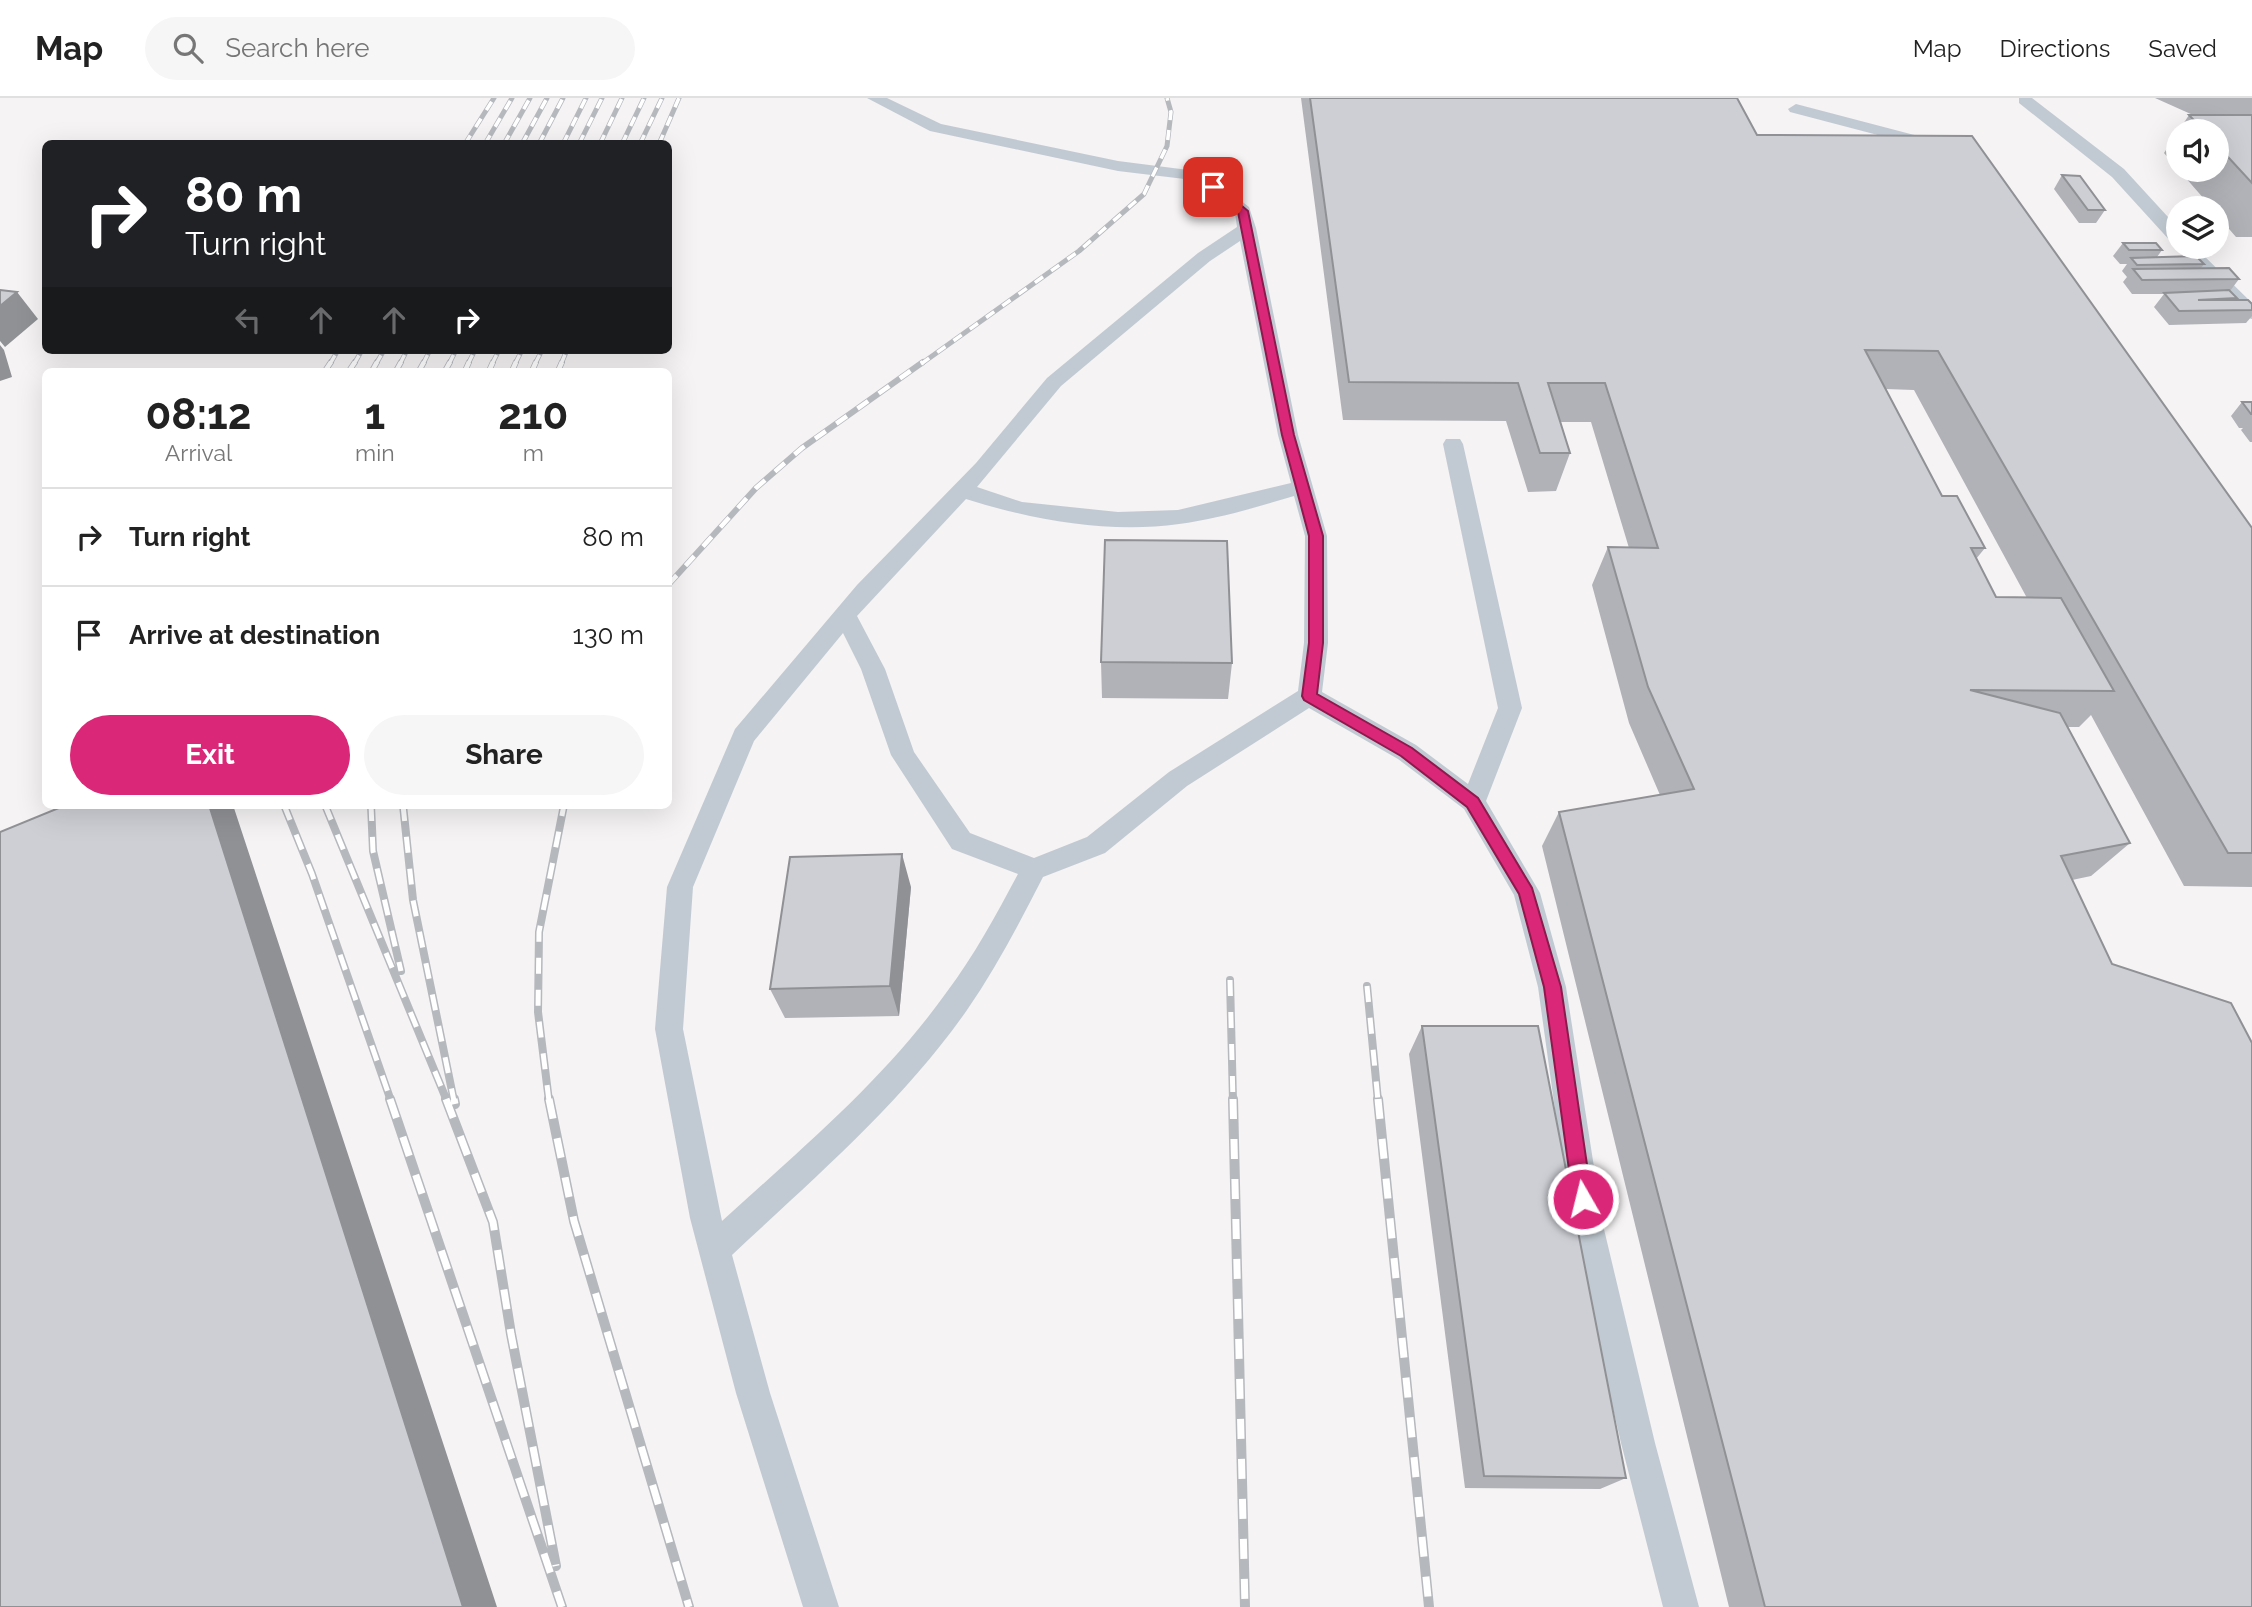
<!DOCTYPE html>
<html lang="en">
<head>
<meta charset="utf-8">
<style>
	:root { --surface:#fff; --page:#f6f6f6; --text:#222; --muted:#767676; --line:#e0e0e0; --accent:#db2777 }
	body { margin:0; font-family:Raleway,sans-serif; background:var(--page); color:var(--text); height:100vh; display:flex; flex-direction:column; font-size:26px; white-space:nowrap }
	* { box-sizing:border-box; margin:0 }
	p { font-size:23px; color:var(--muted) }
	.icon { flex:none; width:38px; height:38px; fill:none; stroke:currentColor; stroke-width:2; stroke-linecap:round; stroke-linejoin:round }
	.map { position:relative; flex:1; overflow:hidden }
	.drawer { position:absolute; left:42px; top:270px; width:630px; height:441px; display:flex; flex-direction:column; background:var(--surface); border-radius:10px; box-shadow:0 7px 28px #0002 }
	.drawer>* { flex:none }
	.hud { position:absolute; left:42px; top:42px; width:630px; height:214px; border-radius:10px; box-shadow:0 7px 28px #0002; background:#202124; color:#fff; overflow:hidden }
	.buttons { position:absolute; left:2166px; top:21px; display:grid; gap:14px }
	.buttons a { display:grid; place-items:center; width:63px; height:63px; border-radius:50%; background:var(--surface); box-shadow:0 7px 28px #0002; font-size:35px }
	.pin { position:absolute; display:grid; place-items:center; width:60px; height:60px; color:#fff; margin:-30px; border-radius:14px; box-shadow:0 4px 10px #0006 }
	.me { position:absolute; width:77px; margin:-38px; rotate:352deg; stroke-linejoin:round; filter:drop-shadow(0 0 5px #0008) }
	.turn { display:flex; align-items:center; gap:24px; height:147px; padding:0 28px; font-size:32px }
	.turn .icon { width:91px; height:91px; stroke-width:2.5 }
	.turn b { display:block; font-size:49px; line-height:60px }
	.lanes { display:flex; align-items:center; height:66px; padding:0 28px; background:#0003; justify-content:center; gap:35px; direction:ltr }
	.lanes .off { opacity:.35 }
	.eta { display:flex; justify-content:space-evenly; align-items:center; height:119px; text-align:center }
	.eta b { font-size:42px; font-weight:700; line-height:49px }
	.cta { display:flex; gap:14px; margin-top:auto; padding:14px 28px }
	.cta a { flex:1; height:80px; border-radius:42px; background:var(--accent); color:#fff; font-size:28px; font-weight:700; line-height:80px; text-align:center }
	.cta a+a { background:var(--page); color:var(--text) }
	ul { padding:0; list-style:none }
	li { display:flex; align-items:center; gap:21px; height:98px; padding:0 28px; border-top:2px solid var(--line) }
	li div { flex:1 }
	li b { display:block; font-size:26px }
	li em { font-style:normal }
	header { display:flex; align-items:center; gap:42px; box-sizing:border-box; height:98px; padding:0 35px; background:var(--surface); border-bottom:2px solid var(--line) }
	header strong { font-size:33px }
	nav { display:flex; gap:38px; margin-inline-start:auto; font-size:24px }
	.search { width:490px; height:63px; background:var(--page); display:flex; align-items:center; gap:18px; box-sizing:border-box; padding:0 24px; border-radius:38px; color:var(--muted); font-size:26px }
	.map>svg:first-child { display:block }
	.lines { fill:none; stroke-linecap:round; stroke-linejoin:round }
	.lane { fill:#c1cad2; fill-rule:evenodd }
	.rail-far3-casing { stroke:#b5b8bd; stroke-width:5 }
	.rail-far2-casing { stroke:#b5b8bd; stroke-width:6 }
	.rail-far1-casing { stroke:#b5b8bd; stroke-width:8 }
	.rail-casing { stroke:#b5b8bd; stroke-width:10 }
	.rail-far3 { stroke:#fff; stroke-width:3.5; stroke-dasharray:10; stroke-linecap:butt }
	.rail-far2 { stroke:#fff; stroke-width:4.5; stroke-dasharray:13; stroke-linecap:butt }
	.rail-far1 { stroke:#fff; stroke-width:5; stroke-dasharray:16; stroke-linecap:butt }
	.rail { stroke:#fff; stroke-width:7; stroke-dasharray:20; stroke-linecap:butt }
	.wall { fill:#b0b2b7; fill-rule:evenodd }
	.shaded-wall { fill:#909195 }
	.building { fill:#cdcfd5; stroke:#909195; stroke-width:2 }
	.route { fill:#db2777; stroke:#8e194d; stroke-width:2 }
</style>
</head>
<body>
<header>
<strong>Map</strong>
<div class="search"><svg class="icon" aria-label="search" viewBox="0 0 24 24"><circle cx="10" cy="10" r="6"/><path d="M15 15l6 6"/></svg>Search here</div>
<nav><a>Map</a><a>Directions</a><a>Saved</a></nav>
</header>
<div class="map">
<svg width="2252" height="1509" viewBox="0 0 2252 1509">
	<rect width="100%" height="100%" fill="#f5f3f3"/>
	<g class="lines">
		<path class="lane" d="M867 0H887L941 26 1118 63 1204 74 1249 109 1256 130 1298 337 1327 438 1328 545 1322 594 1416 647 1468 686 1498 610 1443 346 1446 341H1460L1463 346 1522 610 1486 703 1540 795 1566 889 1603 1127 1655 1345 1699 1509H1663L1621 1345 1571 1127 1538 889 1514 797 1464 711 1398 661 1309 610 1187 688 1105 755 1043 779C1020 824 996 870 967 912 902 1005 814 1080 732 1157L770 1295 839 1509H803L736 1295 690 1120 655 931 667 789 735 631 857 487 976 365 1047 280 1198 155 1237 129 1235 115 1193 82 1118 73 930 33ZM1240 143 1278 337 1291 385 1178 412 1118 414 1022 404 977 389 1061 288 1210 163ZM1294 398 1305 438 1304 545 1298 593 1169 674 1087 739 1034 760 970 735 914 654 885 571 857 518 966 401C1032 422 1109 436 1179 426 1218 421 1257 409 1294 398ZM843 535 861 571 891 657 952 751 1018 776C996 817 974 858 946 895 884 982 801 1051 722 1123L683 931 693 789 754 643Z
			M2019 0H2032L2124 71 2179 131V149H2195L2252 205V221L2245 219 2179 153 2178 147 2173 146 2112 79 2019 5Z
			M1796 6 1941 44 1943 47 1935 52 1790 14 1788 11Z"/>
		<defs>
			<path id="rail-far3" d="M465 46 494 0
				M485 46 512 0
				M504 46 530 0
				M522 46 547 0
				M539 46 563 0
				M563 46 586 0
				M579 46 602 0
				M600 46 622 0
				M622 46 644 0
				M640 46 662 0
				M659 46 679 0
				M330 266 338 252
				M354 266 362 252
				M376 266 384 252
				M400 266 407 252
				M423 266 430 252
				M449 266 456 252
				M468 266 475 252
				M492 266 499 252
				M515 266 522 252
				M535 266 542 252
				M561 266 567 252
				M921 266 1079 153 1144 96 1167 48 1171 14 1167 0"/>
			<path id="rail-far2" d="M325 273 331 264
				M349 273 355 264
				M372 273 377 264
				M396 273 401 264
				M419 273 424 264
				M445 273 450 264
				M465 273 469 264
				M489 273 493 264
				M512 273 516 264
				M532 273 536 264
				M558 273 562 264
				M668 487 756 390 802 350 923 264"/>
			<path id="rail-far1" d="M284 707 312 776 391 1003
				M325 707 447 1003
				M371 707 373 753 401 873
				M403 707 413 802 454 1003
				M1230 882 1233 1003
				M1367 888 1378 1003
				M549 1003 538 914 539 834 564 707"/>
			<path id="rail" d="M390 1001 562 1509
				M446 1001 493 1124 511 1236 556 1468
				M454 1001 455 1006
				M549 1001 574 1123 689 1509
				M1233 1001 1245 1509
				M1378 1001 1429 1509"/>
		</defs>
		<use href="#rail-far3" class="rail-far3-casing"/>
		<use href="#rail-far2" class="rail-far2-casing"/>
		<use href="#rail-far1" class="rail-far1-casing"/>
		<use href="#rail" class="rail-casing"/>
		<use href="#rail-far3" class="rail-far3"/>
		<use href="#rail-far2" class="rail-far2"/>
		<use href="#rail-far1" class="rail-far1"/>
		<use href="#rail" class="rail"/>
	</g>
	<path class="wall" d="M1301 0H1737L1757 37 2252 430V789L2184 788 2091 617 2079 629H2068L2130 745 2091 778 2072 782 2252 1509H1729L1542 748 1559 714 1660 697 1629 625 1592 487 1608 449 1629 450 1591 324H1560L1570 355 1556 393 1528 394 1506 323 1343 322ZM1886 291 1914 292 2027 500 1996 499 1976 461 1985 450 1942 398Z
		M2155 0H2252V139H2236L2217 117V110H2212L2164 55 2189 17H2193ZM2179 33H2217V72H2179Z
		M2062 77 2105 112 2096 125H2079L2054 91Z
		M2123 145 2162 152 2157 159 2204 166 2201 170 2239 181 2230 193 2237 200 2235 202 2252 206V218L2246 225 2169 227 2154 209 2164 196H2132L2123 184 2127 179 2122 173 2127 166H2120L2113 158Z
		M2242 304H2252V344H2250L2241 332 2243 330H2239L2231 318Z
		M1101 564 1232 565 1228 601 1102 600Z
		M911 789 899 918 785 920 770 891Z
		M1422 928 1626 1380 1600 1391 1465 1390 1409 956Z"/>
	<path class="shaded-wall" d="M17 194 38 221 5 249 0 243V208Z
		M0 247 4 252 12 279 0 283Z
		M209 707H233L497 1509H463Z
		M902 756 911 789 899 918 890 888Z"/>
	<path class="building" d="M1310 0H1737L1757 37 1972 38 2252 430V755H2228L1938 253 1865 252 1942 398H1957L1985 450H1971L1996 499 2061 500 2114 593 1970 592 2060 615 2130 745 2061 758 2112 866 2231 905 2252 945V1509H1765L1559 714 1694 691 1648 589 1608 449 1658 450 1605 285H1548L1570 355H1540L1518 285 1349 284Z
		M2189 17H2252V85L2217 47V33H2204Z
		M2062 77 2080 78 2105 112H2088Z
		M2123 145H2156L2162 152H2129Z
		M2196 158 2204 166 2137 167 2131 160Z
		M2229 170 2239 181 2142 182 2133 171Z
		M0 192 17 194 0 208Z
		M2229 192 2237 200 2198 202H2248L2252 206V212L2179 213 2164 195Z
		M2242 304H2252V316H2251Z
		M1105 442 1227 443 1232 565 1101 564Z
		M66 707H209L463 1509H0V734Z
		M902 756 890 888 770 891 790 759Z
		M1422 928H1538L1626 1380 1484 1378Z"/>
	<path class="route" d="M1210 87H1217L1248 113 1294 337 1323 438V545L1317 596 1412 650 1478 700 1532 790 1561 889 1592 1101 1590 1107 1583 1110 1576 1107 1573 1101 1544 889 1519 796 1467 709 1401 658 1304 602 1302 598 1309 545V438L1282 337 1238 114 1210 91Z"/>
</svg>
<div class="buttons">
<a><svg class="icon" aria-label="sound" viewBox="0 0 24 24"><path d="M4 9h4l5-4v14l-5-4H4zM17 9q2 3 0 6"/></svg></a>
<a><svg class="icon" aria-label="layers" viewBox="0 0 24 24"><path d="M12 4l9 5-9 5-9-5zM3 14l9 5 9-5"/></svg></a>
</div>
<div class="pin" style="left:1213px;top:89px;background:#d93025"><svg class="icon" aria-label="arrive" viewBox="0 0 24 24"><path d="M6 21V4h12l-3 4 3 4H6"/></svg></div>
<svg class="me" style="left:1583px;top:1101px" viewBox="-20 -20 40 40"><circle r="17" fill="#db2777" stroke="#fff" stroke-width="3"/><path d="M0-11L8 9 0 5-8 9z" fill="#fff"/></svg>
<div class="hud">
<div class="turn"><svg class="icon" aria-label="right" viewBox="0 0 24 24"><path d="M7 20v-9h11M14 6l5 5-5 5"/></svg><div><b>80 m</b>Turn right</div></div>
<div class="lanes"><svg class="icon off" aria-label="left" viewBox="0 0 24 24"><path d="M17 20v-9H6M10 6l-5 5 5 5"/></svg><svg class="icon off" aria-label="ahead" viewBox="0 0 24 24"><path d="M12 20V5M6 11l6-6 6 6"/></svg><svg class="icon off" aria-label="ahead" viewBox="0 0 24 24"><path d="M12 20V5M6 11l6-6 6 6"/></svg><svg class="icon" aria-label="right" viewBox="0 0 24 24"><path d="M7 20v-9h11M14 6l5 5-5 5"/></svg></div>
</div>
<section class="drawer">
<div class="eta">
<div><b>08:12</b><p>Arrival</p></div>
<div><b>1</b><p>min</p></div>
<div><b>210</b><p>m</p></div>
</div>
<ul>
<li><svg class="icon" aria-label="right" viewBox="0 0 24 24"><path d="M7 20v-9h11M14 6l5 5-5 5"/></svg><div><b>Turn right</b></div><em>80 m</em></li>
<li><svg class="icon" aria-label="arrive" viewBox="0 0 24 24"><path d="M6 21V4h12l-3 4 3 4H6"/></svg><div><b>Arrive at destination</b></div><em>130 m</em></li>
</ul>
<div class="cta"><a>Exit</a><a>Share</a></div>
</section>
</div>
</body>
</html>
